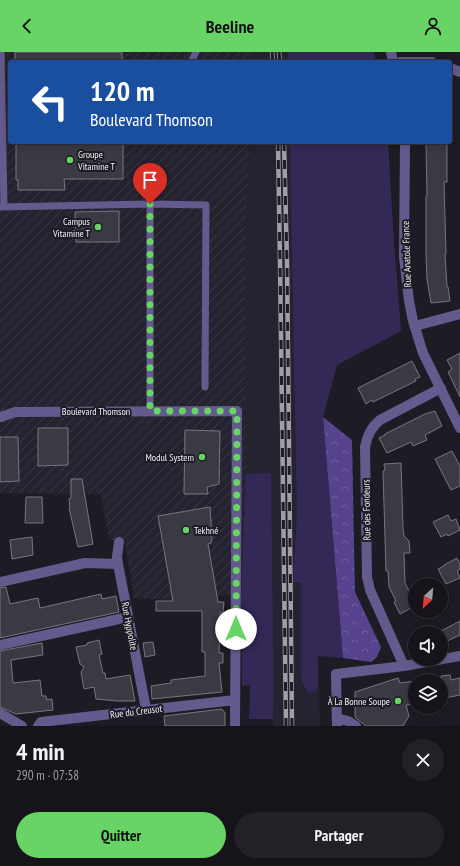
<!DOCTYPE html>
<html lang="fr">
<head>
<meta charset="utf-8">
<style>
	:root { --surface:#16141a; --page:#232127; --text:#f1f3f6; --muted:#9e9ea2; --line:#353339; --accent:#68d465 }
	body { margin:0; font-family:"PT Sans Narrow",sans-serif; background:var(--page); color:var(--text); height:100vh; display:flex; flex-direction:column; font-size:15px; white-space:nowrap }
	* { box-sizing:border-box; margin:0 }
	p { font-size:13px; color:var(--muted) }
	.icon { flex:none; width:22px; height:22px; fill:none; stroke:currentColor; stroke-width:2; stroke-linecap:round; stroke-linejoin:round }
	.map { position:relative; height:674px; overflow:hidden }
	.sheet { display:flex; flex-direction:column; background:var(--surface); flex:1 }
	.sheet>* { flex:none }
	.top-card { position:absolute; left:8px; top:8px; width:444px; height:84px; border-radius:4px; box-shadow:0 2px 10px #0003,0 0 0 1px var(--line); background:#1a4fa0; color:#fff; overflow:hidden }
	.needle { width:26px; rotate:206deg }
	.tools { position:absolute; left:408px; top:526px; display:grid; gap:8px }
	.tools a { display:grid; place-items:center; width:40px; height:40px; border-radius:50%; background:var(--surface); box-shadow:0 2px 10px #0003,0 0 0 1px var(--line); font-size:20px }
	.pin { position:absolute; display:grid; place-items:center; width:34px; height:34px; color:#fff; margin:-41px -17px; border-radius:50% 50% 50% 0; rotate:-45deg; box-shadow:0 0 4px #0007 }
	.pin .icon { rotate:45deg }
	.me { position:absolute; width:44px; margin:-22px; rotate:0deg; stroke-linejoin:round; filter:drop-shadow(0 0 3px #0008) }
	.turn { display:flex; align-items:center; gap:14px; height:84px; padding:0 16px; font-size:18px }
	.turn .icon { width:52px; height:52px; stroke-width:2.5 }
	.turn b { display:block; font-size:28px; line-height:34px }
	.round { display:grid; place-items:center; flex:none; width:42px; height:42px; border-radius:21px; background:var(--page) }
	.summary { display:flex; align-items:center; justify-content:space-between; height:68px; padding:0 16px }
	h1 { font-size:24px; font-weight:700; line-height:30px }
	.action { display:flex; gap:8px; margin-top:auto; padding:8px 16px }
	.action a { flex:1; height:46px; border-radius:24px; background:var(--accent); color:#111; font-size:16px; font-weight:700; line-height:46px; text-align:center }
	.action a+a { background:var(--page); color:var(--text) }
	header { display:flex; justify-content:space-between; align-items:center; height:52px; padding:0 16px; background:var(--accent); color:#111; font-size:18px; font-weight:700 }
	.map>svg:first-child { display:block }
	.built { fill:#262331 }
	.industrial { fill:url(#industrial-furrows) }
	.grass { fill:#342857 }
	.forest { fill:url(#forest-crowns) }
	.building { fill:#3b3a43; stroke:#777680 }
	.lines { fill:none; stroke-linecap:round; stroke-linejoin:round }
	.service { stroke:#655a8d; stroke-width:7 }
	.minor { stroke:#655a8d; stroke-width:10 }
	.tertiary { stroke:#655a8d; stroke-width:10 }
	.rail-casing { stroke:#a19fa6; stroke-width:4.5 }
	.rail { stroke:#1d1b23; stroke-width:3; stroke-dasharray:9; stroke-linecap:butt }
	.route { stroke:#68d465; stroke-width:7; stroke-dasharray:0 12.6 }
	.poi-dot { fill:#68d465; stroke:#1d1b23; stroke-width:1.5 }
	.labels { text-anchor:middle; stroke-width:4; stroke-linejoin:round; paint-order:stroke }
	.poi-label { font-size:10px; fill:#f2f1f6; stroke:#1d1b23; text-anchor:end }
	.street-label { font-size:10px; fill:#f2f1f6; stroke:#1d1b23 }
</style>
</head>
<body>
<header><svg class="icon" aria-label="back" viewBox="0 0 24 24"><path d="M15 5l-7 7 7 7"/></svg>Beeline<svg class="icon" aria-label="person" viewBox="0 0 24 24"><circle cx="12" cy="8" r="4"/><path d="M4 21q1-7 8-7t8 7"/></svg></header>
<div class="map">
<svg width="460" height="674" viewBox="0 0 460 674">
	<defs>
		<pattern id="industrial-furrows" width="10" height="10" patternUnits="userSpaceOnUse"><rect width="10" height="10" fill="#262331"/><path d="M-1 1l2-2M0 10L10 0M9 11l2-2" fill="none" stroke="#3b3945"/></pattern>
		<pattern id="forest-crowns" width="20" height="18" patternUnits="userSpaceOnUse"><rect width="20" height="18" fill="#56428d"/><path d="M2 6a3 3 0 1 1 6 0M12 15a3 3 0 1 1 6 0" fill="none" stroke="#6f5e9e"/></pattern>
	</defs>
	<rect width="100%" height="100%" fill="#1d1b23"/>
	<path class="built" d="M251 0H374L376 10H251Z
		M250 90H388L394 191 401 279 337 313 323 365 318 604 320 674H273L274 641 271 421 246 422 245 196Z"/>
	<path class="industrial" d="M0 0H251V10H10V90H250L245 196 246 422 241 542 173 548 134 546 125 490 109 488 101 442 0 441Z"/>
	<path class="grass" d="M288 0H374L376 10H289Z
		M290 90H388L394 191 401 279 337 313 323 365 343 606 318 604V633L315 639 308 641 303 631 301 625V531L293 530 297 461Z
		M271 421 274 641 273 667H249L250 633 242 634 241 542 246 422Z"/>
	<path class="forest" d="M323 365 352 388 355 540 381 595 377 605 371 610 343 606Z"/>
	<path class="building" d="M15 0H122V10H15Z
		M16 90H123V127H64L65 138H18V128H16Z
		M426 90H447V130H444L446 202H445L447 235H448L450 249 431 251 427 227 426 202V144H427Z
		M119 159V190H76L75 160Z
		M460 301V345L448 320 452 317 447 308Z
		M412 309 420 325 415 327 416 329 373 350 372 348 366 352 358 336Z
		M435 359 442 374 425 383 427 388 413 394 411 390 387 401 379 386 385 383V382L425 362Z
		M38 376H68V413L38 414Z
		M185 378 220 379 219 432 207 435 208 442H184Z
		M0 385H18L19 429 0 430Z
		M452 399 460 414V434L451 438 435 407Z
		M401 411 403 476 404 484 409 489 410 501H404L405 531 415 551V554L400 562 394 550 396 549 389 535 388 519H386L383 419 385 418 384 412Z
		M71 427H82L93 492 78 495 69 456H70L69 447 71 446Z
		M26 445H42L43 471H25Z
		M210 455 212 486 211 491 208 492 218 550H224L223 561 220 560V571L219 601H223V611H219L222 640 152 647 151 634 171 631V628L205 624V600H202V559H156V549H173L158 464Z
		M448 463 451 469 456 467 460 478 448 484 447 482 441 485 433 470Z
		M32 485 33 503 12 507 10 488Z
		M457 506 460 513V517L457 519 460 526 446 532 438 517 444 514V513Z
		M6 535 10 552 38 546 40 556 101 542 102 547 116 544 119 560 0 586V536Z
		M460 569V583L441 592V579Z
		M99 588 102 602 99 603 103 621H105L106 627 130 623 135 649H117L96 647 94 635 84 637 81 620 84 615 80 612 76 595 87 593V591Z
		M153 590 155 603 145 605 143 591Z
		M42 591 43 603 11 608 13 631 40 628 42 644H46L47 648 52 647 53 658 16 662 0 655V599Z
		M450 623 451 628 460 626V643L441 647V624Z
		M398 626 400 631 415 629V652L406 653 409 664 403 674H366L357 667 355 665V640Z
		M222 657 225 661V674H165L164 664Z"/>
	<g class="lines">
		<path class="service" d="M1 0 4 155
			M191 10 196 0
			M150 152 206 153 205 335
			M0 155 150 152V359"/>
		<path class="minor" d="M400 10H432
			M450 16 460 20
			M415 274 460 262
			M1 365 15 360 237 359 235 674
			M119 490 117 505 118 512 146 657
			M0 530 85 511 118 512
			M0 593 128 565
			M404 614 370 538 367 525 365 395C367 384 371 375 380 368L441 336
			M337 666 348 669 356 674
			M38 674 41 670 235 648
			M337 674 336 622 404 614 460 604"/>
		<path class="tertiary" d="M391 0 393 10
			M405 90 404 205 409 249 413 269 423 301 460 376
			M0 661 22 674"/>
		<defs>
			<path id="rail" d="M272 0 273 10
				M279 0 280 10
				M278 90 280 209 286 674
				M284 90 287 210 292 674"/>
		</defs>
		<use href="#rail" class="rail-casing"/>
		<use href="#rail" class="rail"/>
	</g>
	<g class="lines">
		<path class="route" d="M150 152V359H237L236 577"/>
	</g>
	<g class="poi-dot">
		<circle cx="70" cy="108" r="4"/>
		<circle cx="98" cy="175" r="4"/>
		<circle cx="202" cy="405" r="4"/>
		<circle cx="186" cy="478" r="4"/>
		<circle cx="398" cy="649" r="4"/>
	</g>
	<g class="labels">
		<g class="poi-label">
			<text x="78" y="106" text-anchor="start">Groupe<tspan x="78" dy="12">Vitamine T</tspan></text>
			<text x="90" y="173">Campus<tspan x="90" dy="12">Vitamine T</tspan></text>
			<text x="194" y="409">Modul System</text>
			<text x="194" y="482" text-anchor="start">Tekhné</text>
			<text x="390" y="653">À La Bonne Soupe</text>
		</g>
		<g class="street-label">
			<text transform="translate(406 202) rotate(-92)" y="4">Rue Anatole France</text>
			<text x="96" y="363">Boulevard Thomson</text>
			<text transform="translate(366 458) rotate(-91)" y="4">Rue des Fondeurs</text>
			<text transform="translate(130 574) rotate(79)" y="4">Rue Hyppolite</text>
			<text transform="translate(136 659) rotate(-7)" y="4">Rue du Creusot</text>
		</g>
	</g>
</svg>
<div class="tools">
<a><svg class="needle" viewBox="-14 -14 28 28"><path d="M0-13l5 13h-10z" fill="#e53935"/><path d="M0 13l5-13h-10z" fill="#9e9ea2"/></svg></a>
<a><svg class="icon" aria-label="sound" viewBox="0 0 24 24"><path d="M4 9h4l5-4v14l-5-4H4zM17 9q2 3 0 6"/></svg></a>
<a><svg class="icon" aria-label="layers" viewBox="0 0 24 24"><path d="M12 4l9 5-9 5-9-5zM3 14l9 5 9-5"/></svg></a>
</div>
<div class="pin" style="left:150px;top:152px;background:#d93025"><svg class="icon" aria-label="arrive" viewBox="0 0 24 24"><path d="M6 21V4h12l-3 4 3 4H6"/></svg></div>
<svg class="me" style="left:236px;top:577px" viewBox="-20 -20 40 40"><circle r="19" fill="#fff"/><path d="M0-13L10 11 0 6-10 11z" fill="#68d465"/></svg>
<div class="top-card">
<div class="turn"><svg class="icon" aria-label="left" viewBox="0 0 24 24"><path d="M17 20v-9H6M10 6l-5 5 5 5"/></svg><div><b>120 m</b>Boulevard Thomson</div></div>
</div>
</div>
<section class="sheet">
<div class="summary"><div><h1>4 min</h1><p>290 m · 07:58</p></div><a class="round"><svg class="icon" aria-label="close" viewBox="0 0 24 24"><path d="M6 6l12 12M18 6L6 18"/></svg></a></div>
<div class="action"><a>Quitter</a><a>Partager</a></div>
</section>
</body>
</html>
